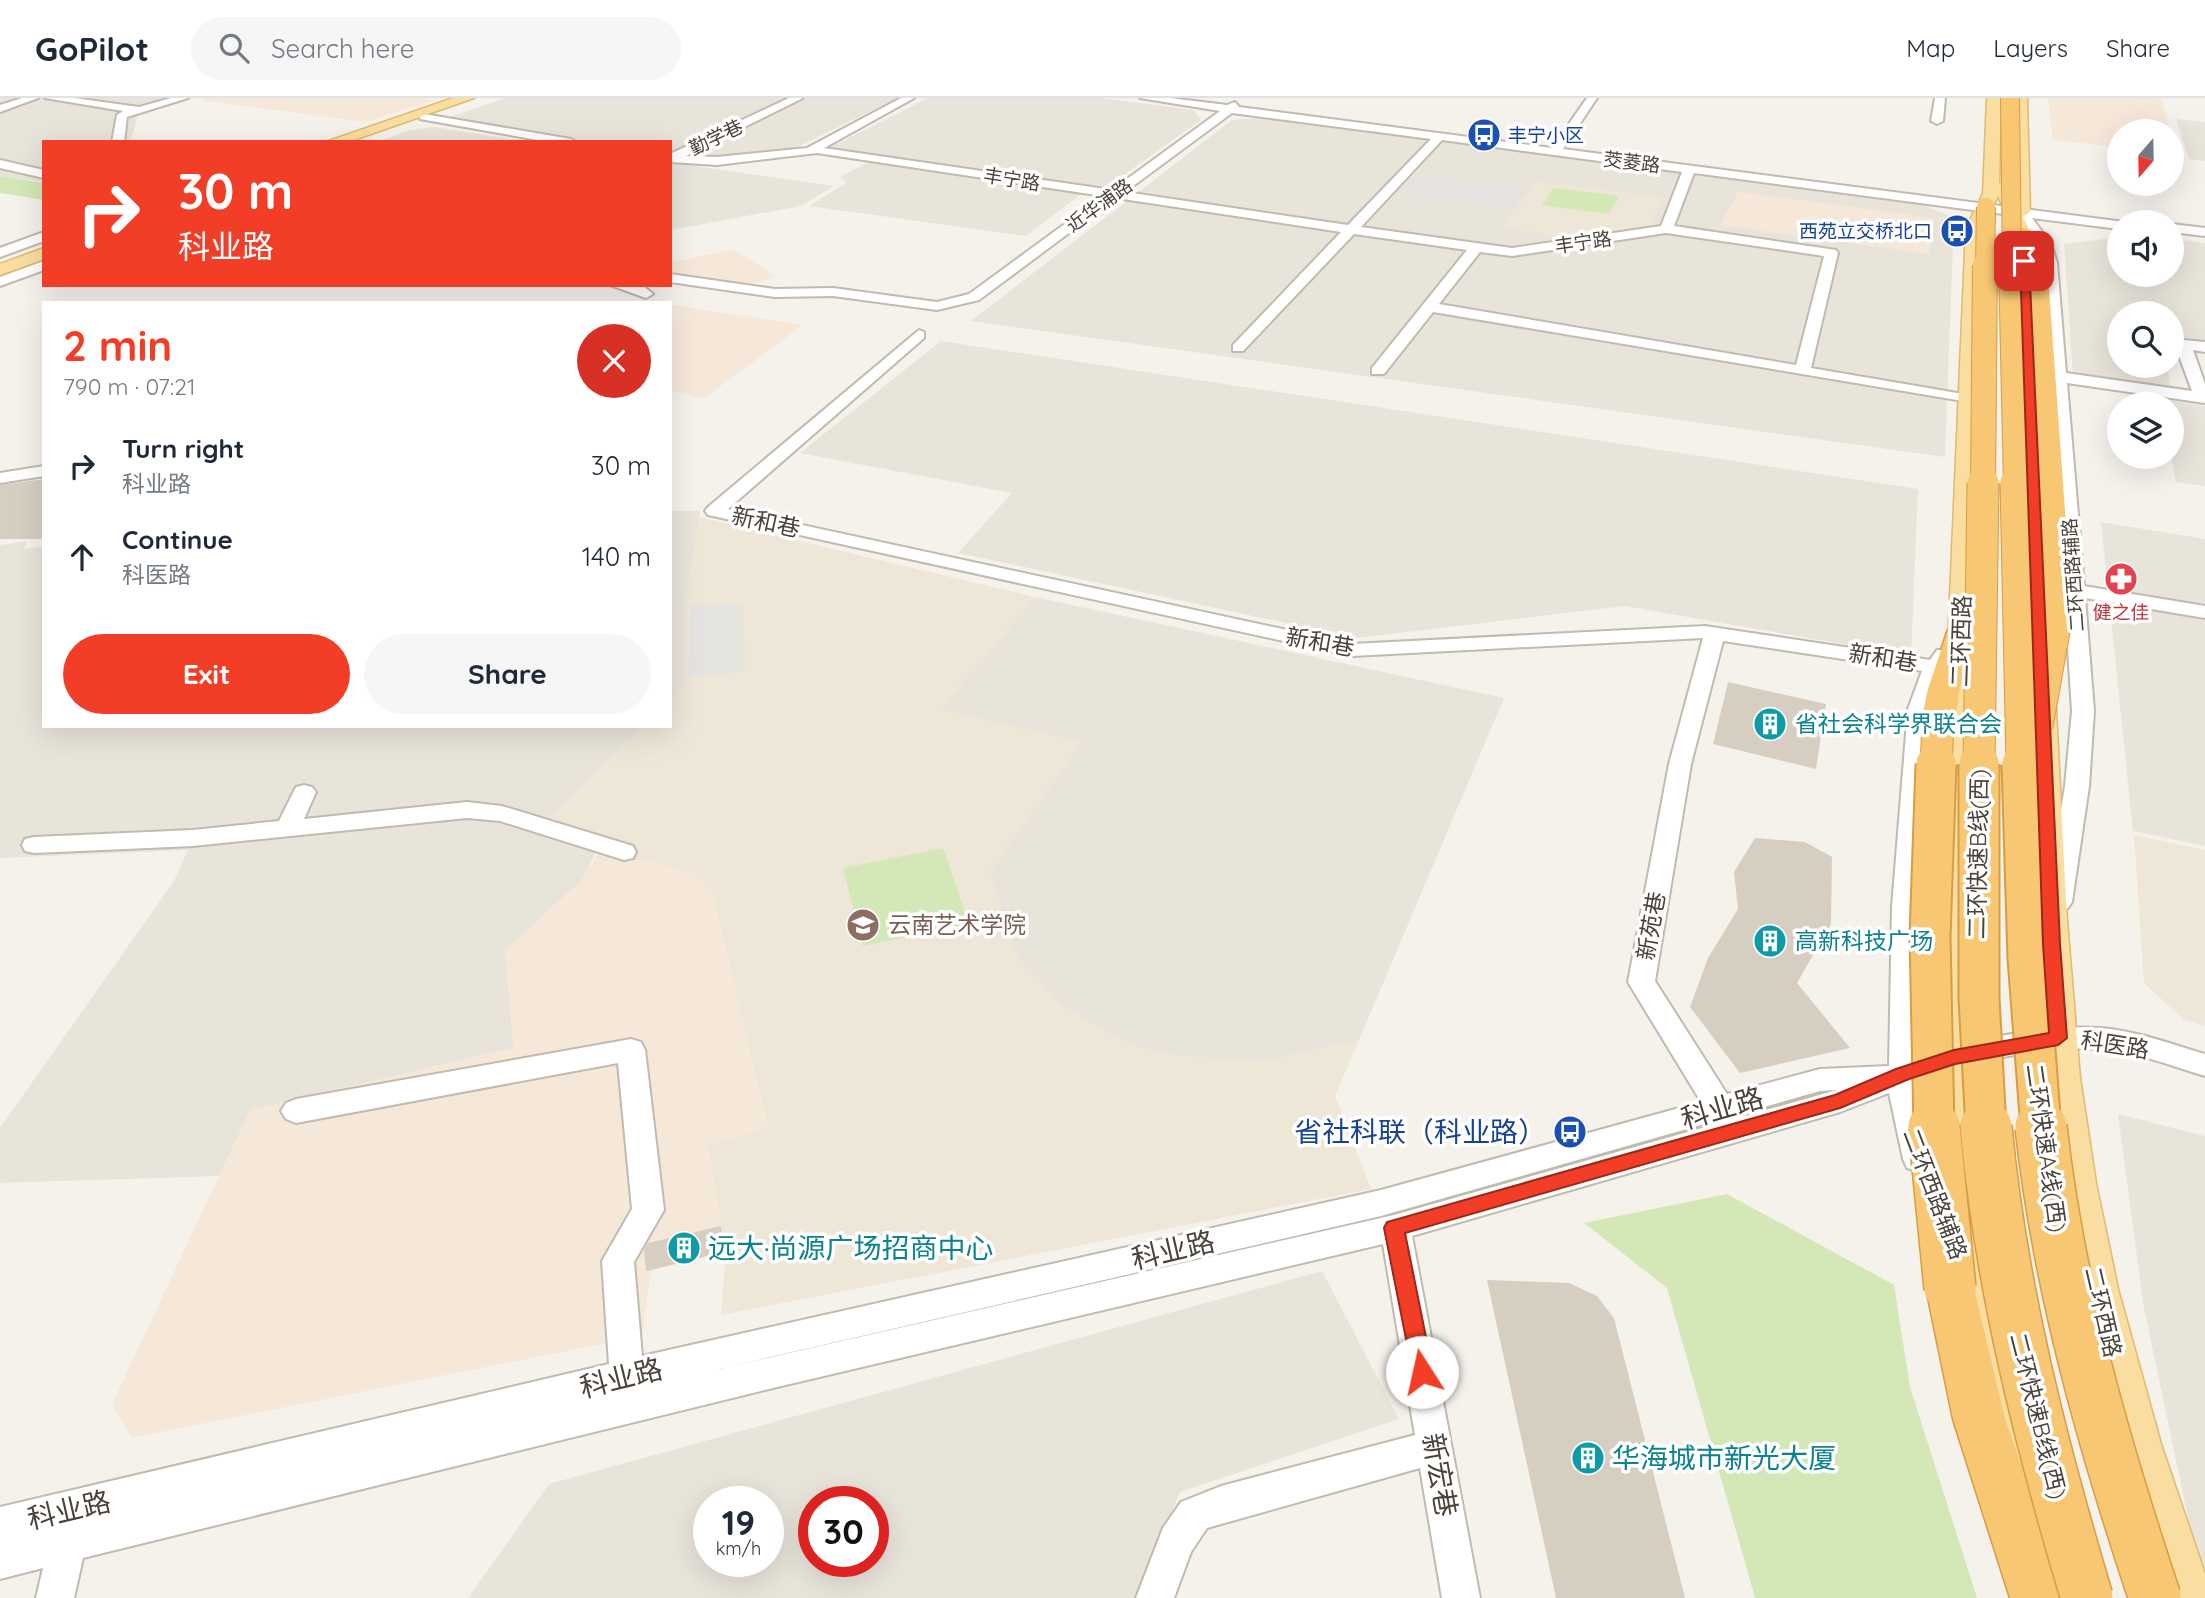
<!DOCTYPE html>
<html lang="en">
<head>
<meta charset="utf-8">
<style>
	:root { --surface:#fff; --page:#f6f6f7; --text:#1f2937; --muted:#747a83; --line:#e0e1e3; --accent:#f23e27 }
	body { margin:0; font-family:Quicksand,"Noto Sans SC",sans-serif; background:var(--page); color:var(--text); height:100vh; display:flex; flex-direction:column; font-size:26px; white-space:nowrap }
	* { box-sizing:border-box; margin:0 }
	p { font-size:23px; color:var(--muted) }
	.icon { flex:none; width:38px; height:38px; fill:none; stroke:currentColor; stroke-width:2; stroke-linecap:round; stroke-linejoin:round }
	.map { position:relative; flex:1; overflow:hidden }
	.sheet { position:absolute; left:42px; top:203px; width:630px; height:427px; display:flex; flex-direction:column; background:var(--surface); border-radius:0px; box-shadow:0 7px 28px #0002 }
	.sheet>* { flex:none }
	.guide { position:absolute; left:42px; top:42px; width:630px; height:147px; border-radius:0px; box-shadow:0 7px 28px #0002; background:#f23e27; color:#fff; overflow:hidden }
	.needle { width:46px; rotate:200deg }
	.controls { position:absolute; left:2107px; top:21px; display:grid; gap:14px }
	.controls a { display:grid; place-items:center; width:77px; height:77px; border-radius:50%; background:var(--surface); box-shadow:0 7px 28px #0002; font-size:35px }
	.speed { position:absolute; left:693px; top:1388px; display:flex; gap:14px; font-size:35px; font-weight:700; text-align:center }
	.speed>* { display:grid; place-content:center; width:91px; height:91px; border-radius:50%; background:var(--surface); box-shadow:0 7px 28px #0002; line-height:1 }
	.speed small { font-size:18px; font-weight:400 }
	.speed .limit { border:10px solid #d22; background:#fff; color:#111 }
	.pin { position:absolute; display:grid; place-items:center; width:60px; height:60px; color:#fff; margin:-30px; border-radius:14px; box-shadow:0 4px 10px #0006 }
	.me { position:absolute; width:77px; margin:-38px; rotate:350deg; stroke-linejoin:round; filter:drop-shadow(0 0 5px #0008) }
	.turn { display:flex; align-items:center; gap:24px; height:147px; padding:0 21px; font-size:32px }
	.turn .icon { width:91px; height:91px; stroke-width:2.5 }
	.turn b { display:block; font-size:49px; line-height:60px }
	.round { display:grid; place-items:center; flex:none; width:74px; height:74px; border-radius:37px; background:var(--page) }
	.overview { display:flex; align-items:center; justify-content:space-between; height:119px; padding:0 21px }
	h1 { font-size:42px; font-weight:700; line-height:52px; color:var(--accent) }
	.action { display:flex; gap:14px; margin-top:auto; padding:14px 21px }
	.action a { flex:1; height:80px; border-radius:42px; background:var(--accent); color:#fff; font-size:28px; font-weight:700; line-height:80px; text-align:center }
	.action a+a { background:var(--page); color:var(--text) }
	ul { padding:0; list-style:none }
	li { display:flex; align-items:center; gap:21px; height:91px; padding:0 21px }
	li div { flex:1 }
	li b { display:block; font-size:26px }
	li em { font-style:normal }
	header { display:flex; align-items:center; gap:42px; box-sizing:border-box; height:98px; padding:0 35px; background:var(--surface); border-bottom:2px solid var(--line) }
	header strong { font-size:33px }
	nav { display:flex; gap:38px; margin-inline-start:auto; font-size:24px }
	.search { width:490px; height:63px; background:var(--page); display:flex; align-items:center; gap:18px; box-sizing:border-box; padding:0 24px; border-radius:38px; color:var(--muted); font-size:26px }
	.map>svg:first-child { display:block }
	.residential { fill:#e9e4da; fill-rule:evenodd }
	.commercial { fill:#f6e8d9 }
	.education { fill:#eee6d7 }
	.green { fill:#d4e7b7 }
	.parking { fill:#e5e3e0 }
	.building { fill:#d7cec2 }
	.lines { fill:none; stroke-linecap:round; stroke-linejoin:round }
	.minor-casing { stroke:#c1baaf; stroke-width:4 }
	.major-casing { stroke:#e0ba6f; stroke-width:3 }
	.highway-casing { stroke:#d89c43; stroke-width:3 }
	.minor { fill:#fff; fill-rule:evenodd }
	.major { fill:#fadda0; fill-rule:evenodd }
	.highway { fill:#f8c774; fill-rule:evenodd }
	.highway-bridge-far4-casing { stroke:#d89c43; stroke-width:20; stroke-linecap:butt }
	.highway-bridge-far3-casing { stroke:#d89c43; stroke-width:26; stroke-linecap:butt }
	.highway-bridge-far2-casing { stroke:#d89c43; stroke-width:33; stroke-linecap:butt }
	.highway-bridge-far1-casing { stroke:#d89c43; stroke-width:43; stroke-linecap:butt }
	.highway-bridge-casing { stroke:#d89c43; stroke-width:54; stroke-linecap:butt }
	.highway-bridge-far4 { stroke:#f8c774; stroke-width:18 }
	.highway-bridge-far3 { stroke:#f8c774; stroke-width:24 }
	.highway-bridge-far2 { stroke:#f8c774; stroke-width:31 }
	.highway-bridge-far1 { stroke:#f8c774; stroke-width:39 }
	.highway-bridge { stroke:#f8c774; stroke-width:51 }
	.route { fill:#f23e27; stroke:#9d2819; stroke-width:2 }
	.labels { text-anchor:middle; stroke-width:7; stroke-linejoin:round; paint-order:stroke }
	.far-transit-label { font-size:19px; fill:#164399; stroke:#fff; text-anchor:start }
	.far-street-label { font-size:19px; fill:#4a433a; stroke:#fff }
	.far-health-label { font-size:19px; fill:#be3a42; stroke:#fff }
	.street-label { font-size:23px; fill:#4a433a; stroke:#fff }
	.culture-label { font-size:23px; fill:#0d838f; stroke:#fff; text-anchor:start }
	.education-label { font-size:23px; fill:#785e54; stroke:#fff; text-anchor:start }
	.near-street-label { font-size:28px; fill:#4a433a; stroke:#fff }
	.near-transit-label { font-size:28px; fill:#164399; stroke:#fff; text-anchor:end }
	.near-culture-label { font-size:28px; fill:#0d838f; stroke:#fff; text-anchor:start }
</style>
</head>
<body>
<header>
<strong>GoPilot</strong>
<div class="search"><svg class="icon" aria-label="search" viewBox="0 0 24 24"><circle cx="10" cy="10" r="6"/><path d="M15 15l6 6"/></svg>Search here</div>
<nav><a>Map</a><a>Layers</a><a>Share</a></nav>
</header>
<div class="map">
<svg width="2205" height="1500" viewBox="0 0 2205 1500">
	<rect width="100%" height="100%" fill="#f5f2ec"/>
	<path class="residential" d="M0 0H192L138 18 130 44H44V84L0 78Z
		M506 0H897L796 50 708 63 670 57V44H594L449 19Z
		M928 0H1100L1194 12 1201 22 1104 91 829 50Z
		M1273 19 1919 105 1954 120 1945 359 971 223 1232 22Z
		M2176 21 2205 24V63L2189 61Z
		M434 29 530 44H378L410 32Z
		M871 63 1081 96 1026 138 809 108 846 85 840 79Z
		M670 65 693 68 834 88 801 108 670 132Z
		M2119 139V177H2172V140L2205 145V245L2172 240V215H2119V268H2168L2170 293 2073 278 2064 146Z
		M941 243 1918 391 1911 558 1625 508 1357 540 958 455 1012 395 800 355Z
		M2161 301 2205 308V388L2176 384 2171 359 2172 306H2162Z
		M670 413H700L685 513V588L670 602Z
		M2101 424 2205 441V748L2133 733Z
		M27 443 24 451 44 448V628H644L550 720 603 741 582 782 505 853 514 950 250 1012 221 1078 0 1085V1030L174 783 188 752 0 760V447Z
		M1035 499 1504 600 1359 942 1261 964 1172 957 1130 947 1062 908 1017 859 989 775 1082 644 940 612Z
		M2118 1016 2205 1038V1480L2199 1472 2143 1205Z
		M1322 1173 1399 1321 1180 1394 1135 1500H468L549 1386ZM709 1404H768V1463H709ZM814 1404H873V1463H814Z"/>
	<path class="commercial" d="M207 0H416L435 2 365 24 200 2Z
		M2048 0H2161L2170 33H2119V49L2053 42Z
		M1738 94 1934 120 1929 156 1720 127Z
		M733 151 778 179 743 188 685 180 670 171V165Z
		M670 207H672L803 227 703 301 670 292Z
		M614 759 649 764 692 775 712 794 768 1031 707 1047 726 1154 651 1173 642 1238 131 1340 112 1306 250 1012 514 950 505 853 582 782 595 761Z"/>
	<path class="education" d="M1536 83 1662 99 1650 129 1561 139 1502 129Z
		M699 419 1035 499 941 611 1082 644 990 775 1017 859 1062 908 1130 947 1172 957 1261 964 1359 942 1335 998 1371 1091 721 1217 726 1154 707 1047 768 1030 712 794 692 775 649 764 614 759 595 761 603 741 549 721 644 628H670V602L685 588V513Z
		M2134 737 2205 752V928L2184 922 2144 885Z"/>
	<path class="green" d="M0 78 44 85V102L0 95Z
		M1554 90 1619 98 1609 116 1542 107Z
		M943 750 969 826 863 848 843 770Z
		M1727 1096 1894 1187 1910 1289 1977 1500H1755L1667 1190 1584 1125Z"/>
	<path class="parking" d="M1418 77 1528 92 1514 111 1401 95Z
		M743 506 745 573 688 579 691 507Z"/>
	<path class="building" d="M44 381V441H0V387Z
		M1728 584 1826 606 1816 671 1713 646Z
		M1755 740 1805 744 1832 759 1831 826 1797 885 1850 950 1740 975 1690 909 1708 860 1738 811 1734 774Z
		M721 1128 724 1154 646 1173 644 1152 648 1145Z
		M1487 1182 1569 1185 1597 1198 1614 1220 1685 1500H1556Z"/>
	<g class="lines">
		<defs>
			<path id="minor" d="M22 0H38L0 14V7Z
				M45 0H74L139 9 171 0H188L127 19 124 44H112L117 17 123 13Z
				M789 0H803L686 58 717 59 807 50 901 0H914L824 50 1112 92 1220 13 1140 0H1170L1227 7 1235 4 1239 9 1552 50 1587 0H1597L1563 51 2124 124H2119V131L2032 120 2051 146 2057 165 2066 275 2192 293 2175 247 2183 242 2205 244V254L2193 252 2205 286V305L2067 285 2084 488 2205 508V520L2085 500 2094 613 2089 688 2072 804 2068 810 2059 813 2050 810 2046 804 2065 688 2072 613 2043 165 2037 146 2018 118 1694 75 1674 128 1836 152 1838 155 1811 270 1969 297 1975 299V305L1433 214 1384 276H1372V270L1467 152 1354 136 1243 253H1233V247L1341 134 1116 100 979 202 937 212 833 198 775 199 670 184V176L775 191 833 190 937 204 969 196 1103 98 817 55 717 67 670 64V56ZM1232 15 1431 41 1348 127 1125 94ZM1442 42 1682 74 1661 128 1512 150 1361 129ZM1666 135 1824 158 1796 267 1439 206 1480 154 1512 158Z
				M1935 0H1945L1943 23 1937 26 1931 23Z
				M424 16 571 41 577 44H549L420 21V17Z
				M0 62 44 72V80L0 70Z
				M2172 126 2205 130V138L2172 134Z
				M44 134V143L0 159V150Z
				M44 163V172L0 188V179Z
				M610 187H642L653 196 646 200Z
				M919 232 924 234V240L728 411 1352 546 1705 528 1930 562 1937 552H1951L1954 556 1942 576 1930 611 1918 809V961C1976 941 2039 926 2101 930 2137 933 2171 946 2205 956V978C2171 968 2137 954 2101 951 2038 947 1976 963 1918 984L1933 1061 1929 1070 1918 1073 1907 1070 1903 1061 1889 995 1840 1014 1412 1138 1480 1500H1442L1420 1370 1207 1430 1191 1454 1174 1500H1136L1163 1430 1181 1404 1221 1388 1415 1337 1383 1146 773 1290 83 1460 74 1500H36L43 1470 0 1481V1409L609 1266 602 1163 632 1111 618 965 296 1025 286 1021 281 1013 286 1005 296 1001 631 941 641 944 645 952 664 1112 634 1164 642 1258 1381 1092 1701 1004 1628 884 1669 666 1703 540 1352 558 708 417 705 413 708 409ZM1723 543 1922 573 1908 611 1892 809 1889 968 1820 971 1727 996 1655 883 1691 666ZM1837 992 1394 1117 719 1271 1381 1118 1820 993Z
				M44 368V378L0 385V375Z
				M304 687 312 689 316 694 304 721 467 704 502 708 633 748 636 754 633 760 624 762 500 723 467 720 193 748 34 755 25 753 22 747 25 741 34 739 193 732 279 723 296 689Z"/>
			<path id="major" d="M453 0H474L348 44H326Z
				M1987 0H2001L1999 85H2011L2014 97 2013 0H2027L2030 114 2023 119 2031 136 2067 822 2080 980 2096 1085 2118 1191 2161 1346 2205 1476V1500H2164C2093 1291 2049 1095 2036 875L2015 136 1998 98 1982 130C1979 299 1976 467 1973 636 1970 775 1965 915 1980 1054 1992 1160 2014 1264 2040 1367L2033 1383 2017 1389 2001 1383 1994 1367 1969 1257 1952 1153 1936 959V821L1966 130 1983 96Z
				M44 150V161L0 177V166Z"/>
			<path id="highway" d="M2023 130 2030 132 2047 163 2069 469 2065 475 2055 478 2045 475 2041 469 2027 163 2013 136Z
				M1962 525 1973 527 1977 534 1959 594 1955 626 1950 633 1938 636 1926 633 1921 626 1927 594 1947 534 1951 527Z
				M1950 1169 1967 1175 1974 1190 2005 1321 2068 1500H2010L1953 1321 1926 1190 1933 1175Z"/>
		</defs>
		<use href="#minor" class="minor-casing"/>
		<use href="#major" class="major-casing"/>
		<use href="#highway" class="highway-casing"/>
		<use href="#minor" class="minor"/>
		<use href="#major" class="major"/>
		<use href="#highway" class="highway"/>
		<defs>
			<path id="highway-bridge-far4" d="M2010 0 2012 169
				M1985 169 1986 109"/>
			<path id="highway-bridge-far3" d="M2011 167 2016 387
				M1983 387 1985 167"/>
			<path id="highway-bridge-far2" d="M2016 385 2022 668
				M2037 628 2054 533 2055 469
				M1936 668 1938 626
				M1979 668 1983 385"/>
			<path id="highway-bridge-far1" d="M1979 666V900L1986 1031
				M2022 666 2028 860 2041 1031
				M1934 1031 1930 838 1936 666"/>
			<path id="highway-bridge" d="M1934 1029 1950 1190
				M1986 1029C2001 1190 2041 1346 2087 1500
				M2041 1029C2059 1191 2104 1347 2155 1500"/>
		</defs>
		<use href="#highway-bridge-far4" class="highway-bridge-far4-casing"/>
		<use href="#highway-bridge-far3" class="highway-bridge-far3-casing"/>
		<use href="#highway-bridge-far2" class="highway-bridge-far2-casing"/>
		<use href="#highway-bridge-far1" class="highway-bridge-far1-casing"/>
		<use href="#highway-bridge" class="highway-bridge-casing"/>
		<use href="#highway-bridge-far4" class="highway-bridge-far4"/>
		<use href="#highway-bridge-far3" class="highway-bridge-far3"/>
		<use href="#highway-bridge-far2" class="highway-bridge-far2"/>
		<use href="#highway-bridge-far1" class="highway-bridge-far1"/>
		<use href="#highway-bridge" class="highway-bridge"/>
	</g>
	<path class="route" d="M2024 161 2029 163 2060 846 2067 940 2058 947 1955 966 1909 981 1840 1010 1405 1135 1433 1274 1430 1281 1422 1284 1414 1281 1384 1130 1387 1124 1835 997 1896 971 1954 952 2049 935 2043 846 2020 163Z"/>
	<defs>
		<symbol id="bus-disc" viewBox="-11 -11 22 22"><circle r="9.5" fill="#1a4fb4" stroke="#fff"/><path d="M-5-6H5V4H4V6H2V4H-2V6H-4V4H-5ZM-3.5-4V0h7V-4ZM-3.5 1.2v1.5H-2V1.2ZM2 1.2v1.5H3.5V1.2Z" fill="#fff"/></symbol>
		<symbol id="pharmacy-disc" viewBox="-11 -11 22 22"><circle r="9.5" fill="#e0444e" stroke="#fff"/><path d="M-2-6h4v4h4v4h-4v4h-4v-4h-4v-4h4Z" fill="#fff"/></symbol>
		<symbol id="building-disc" viewBox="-11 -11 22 22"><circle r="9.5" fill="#0f9aa8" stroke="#fff"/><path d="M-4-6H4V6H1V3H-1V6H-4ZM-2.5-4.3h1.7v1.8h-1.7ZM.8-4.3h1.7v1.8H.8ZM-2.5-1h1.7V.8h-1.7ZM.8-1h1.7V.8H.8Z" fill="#fff"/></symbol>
		<symbol id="university-disc" viewBox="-11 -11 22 22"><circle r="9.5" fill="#8d6e63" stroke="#fff"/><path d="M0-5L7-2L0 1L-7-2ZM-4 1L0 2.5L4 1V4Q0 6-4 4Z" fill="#fff"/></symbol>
	</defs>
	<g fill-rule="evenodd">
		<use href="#bus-disc" x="1465" y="18" width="38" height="38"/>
		<use href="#bus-disc" x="1938" y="114" width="38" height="38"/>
		<use href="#pharmacy-disc" x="2102" y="462" width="38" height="38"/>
		<use href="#building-disc" x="1751" y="607" width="38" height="38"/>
		<use href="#university-disc" x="844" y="808" width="38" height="38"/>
		<use href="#building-disc" x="1751" y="824" width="38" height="38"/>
		<use href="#bus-disc" x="1551" y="1015" width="38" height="38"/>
		<use href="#building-disc" x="665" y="1131" width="38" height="38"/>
		<use href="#building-disc" x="1569" y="1341" width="38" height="38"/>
	</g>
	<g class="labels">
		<g class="far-transit-label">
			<text x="1508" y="44">丰宁小区</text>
			<text x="1932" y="140" text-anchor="end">西苑立交桥北口</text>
		</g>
		<g class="far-street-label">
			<text transform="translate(716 39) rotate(-26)" y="7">勤学巷</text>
			<text transform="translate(1632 64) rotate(7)" y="7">茭菱路</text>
			<text transform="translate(1012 81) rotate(9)" y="7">丰宁路</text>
			<text transform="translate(1099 107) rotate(-36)" y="7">近华浦路</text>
			<text transform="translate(1583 144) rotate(-8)" y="7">丰宁路</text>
			<text transform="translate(2073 477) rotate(-94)" y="7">二环西路辅路</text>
		</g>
		<g class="far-health-label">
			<text x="2121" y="521">健之佳</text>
		</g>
		<g class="street-label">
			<text transform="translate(766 424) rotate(12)" y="8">新和巷</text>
			<text transform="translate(1961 543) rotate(-88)" y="8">二环西路</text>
			<text transform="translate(1320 544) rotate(10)" y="8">新和巷</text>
			<text transform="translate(1883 560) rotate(9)" y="8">新和巷</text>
			<text transform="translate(1978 756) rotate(-89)" y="8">二环快速B线(西)</text>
			<text transform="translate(1651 828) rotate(-80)" y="8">新苑巷</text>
			<text transform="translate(2115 947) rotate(9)" y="8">科医路</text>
			<text transform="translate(2046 1050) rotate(82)" y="8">二环快速A线(西)</text>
			<text transform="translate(1935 1096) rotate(69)" y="8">二环西路辅路</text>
			<text transform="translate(2103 1214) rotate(77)" y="8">二环西路</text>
			<text transform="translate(2038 1318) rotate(76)" y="8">二环快速B线(西)</text>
		</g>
		<g class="culture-label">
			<text x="1795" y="634">省社会科学界联合会</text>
			<text x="1795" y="851">高新科技广场</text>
		</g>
		<g class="education-label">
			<text x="888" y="835">云南艺术学院</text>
		</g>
		<g class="near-street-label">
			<text transform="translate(1722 1010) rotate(-16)" y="10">科业路</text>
			<text transform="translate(1173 1152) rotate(-13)" y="10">科业路</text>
			<text transform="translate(621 1280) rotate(-14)" y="10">科业路</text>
			<text transform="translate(1440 1377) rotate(80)" y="10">新宏巷</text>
			<text transform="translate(69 1412) rotate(-13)" y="10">科业路</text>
		</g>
		<g class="near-transit-label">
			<text x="1546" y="1044">省社科联（科业路）</text>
		</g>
		<g class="near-culture-label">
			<text x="708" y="1160">远大·尚源广场招商中心</text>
			<text x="1612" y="1370">华海城市新光大厦</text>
		</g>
	</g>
</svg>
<div class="controls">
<a><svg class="needle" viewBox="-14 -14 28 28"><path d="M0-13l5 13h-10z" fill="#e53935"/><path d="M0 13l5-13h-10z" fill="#747a83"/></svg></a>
<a><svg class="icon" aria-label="sound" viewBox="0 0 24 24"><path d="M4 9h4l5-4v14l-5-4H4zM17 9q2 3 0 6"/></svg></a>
<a><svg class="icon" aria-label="search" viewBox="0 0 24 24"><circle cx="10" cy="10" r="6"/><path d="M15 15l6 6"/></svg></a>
<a><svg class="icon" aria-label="layers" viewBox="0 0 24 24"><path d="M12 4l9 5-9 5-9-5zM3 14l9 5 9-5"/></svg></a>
</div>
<div class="speed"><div>19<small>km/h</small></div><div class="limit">30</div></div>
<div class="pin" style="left:2024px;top:163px;background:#d93025"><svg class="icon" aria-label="arrive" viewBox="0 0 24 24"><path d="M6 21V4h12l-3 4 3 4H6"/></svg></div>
<svg class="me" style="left:1422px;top:1274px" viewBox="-20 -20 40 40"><circle r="19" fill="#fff"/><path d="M0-13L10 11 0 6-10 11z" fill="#f23e27"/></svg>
<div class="guide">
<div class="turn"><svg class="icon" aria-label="right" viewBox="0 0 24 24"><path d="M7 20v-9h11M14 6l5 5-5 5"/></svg><div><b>30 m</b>科业路</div></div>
</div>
<section class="sheet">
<div class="overview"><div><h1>2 min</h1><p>790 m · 07:21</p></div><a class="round" style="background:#d93025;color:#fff"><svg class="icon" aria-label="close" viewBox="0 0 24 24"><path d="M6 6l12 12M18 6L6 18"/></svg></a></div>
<ul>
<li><svg class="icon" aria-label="right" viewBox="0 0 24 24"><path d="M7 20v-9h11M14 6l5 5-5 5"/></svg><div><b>Turn right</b><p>科业路</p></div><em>30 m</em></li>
<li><svg class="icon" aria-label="ahead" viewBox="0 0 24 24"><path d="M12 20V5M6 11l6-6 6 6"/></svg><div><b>Continue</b><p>科医路</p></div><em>140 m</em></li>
</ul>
<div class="action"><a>Exit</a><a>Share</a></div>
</section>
</div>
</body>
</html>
